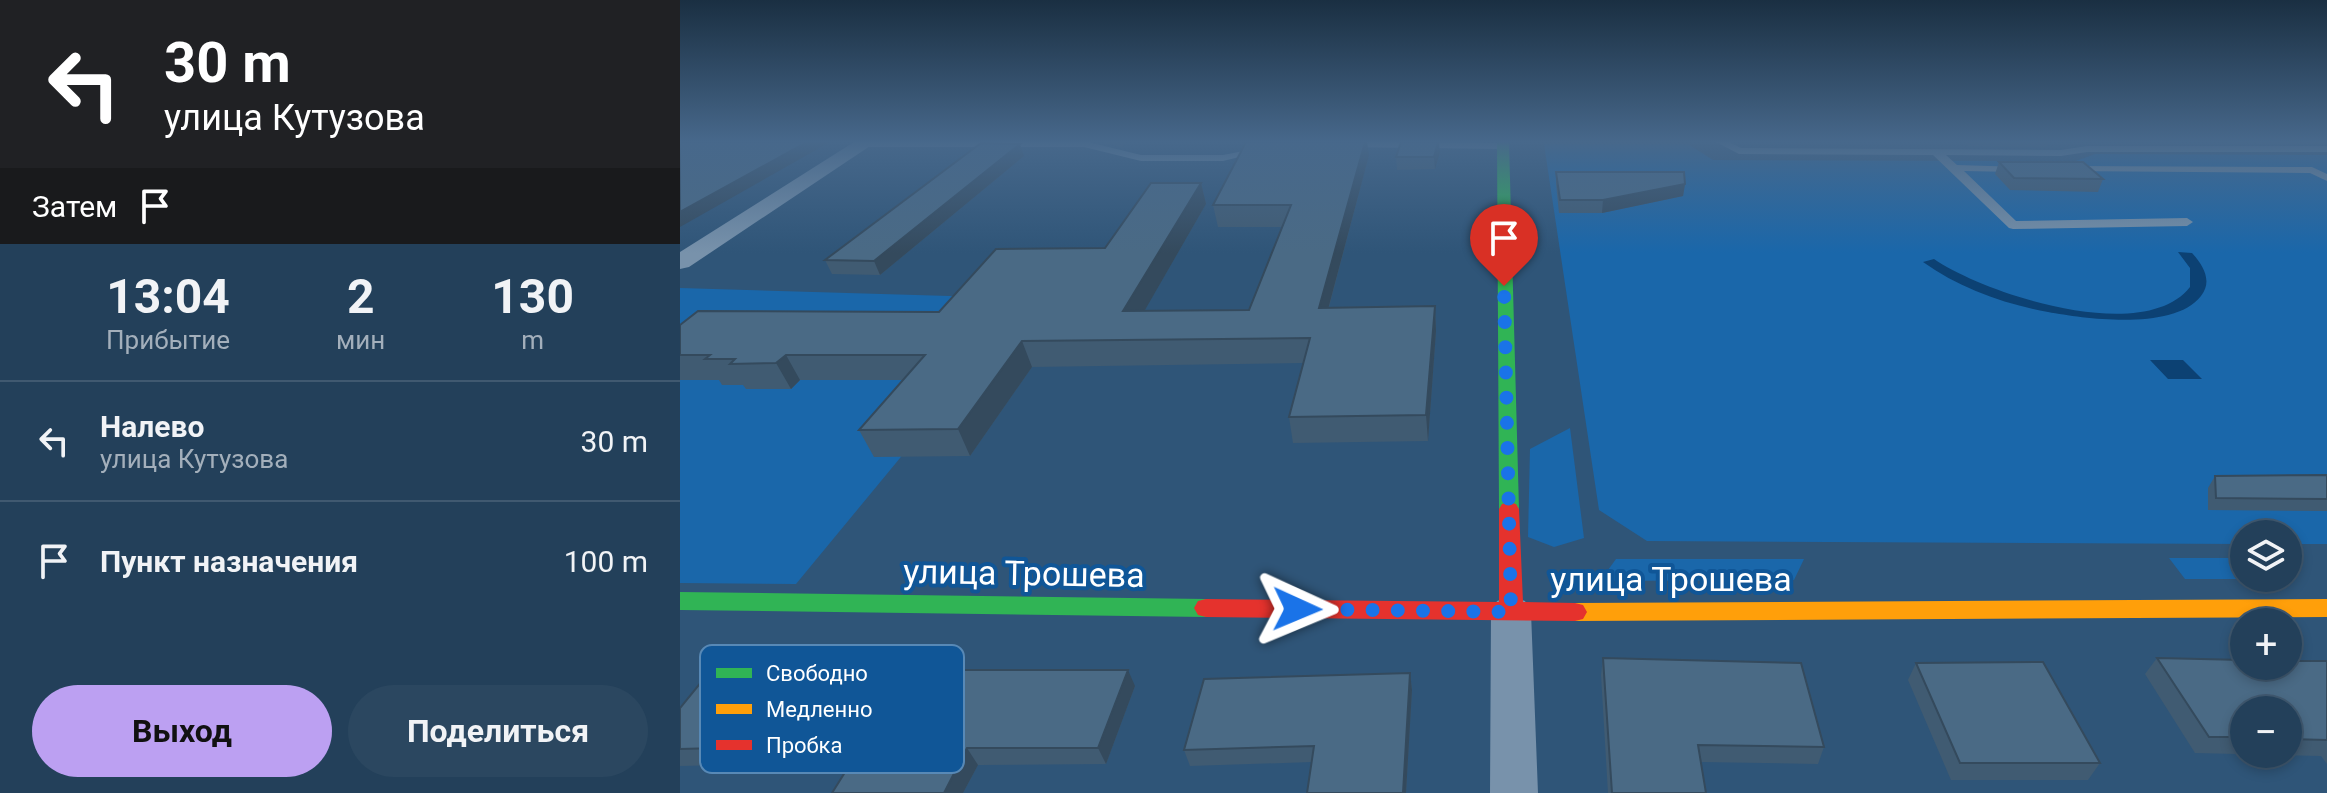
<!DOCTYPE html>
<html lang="ru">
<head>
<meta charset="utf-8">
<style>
	:root { --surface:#23405a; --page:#2b4760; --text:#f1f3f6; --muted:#a3afbb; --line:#405970; --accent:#bca0f2 }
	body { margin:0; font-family:Roboto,sans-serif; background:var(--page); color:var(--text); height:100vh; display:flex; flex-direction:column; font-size:30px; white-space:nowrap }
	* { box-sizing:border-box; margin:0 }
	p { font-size:26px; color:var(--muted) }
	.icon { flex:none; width:44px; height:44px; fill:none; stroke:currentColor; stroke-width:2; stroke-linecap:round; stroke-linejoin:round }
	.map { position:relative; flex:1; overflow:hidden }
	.sheet { display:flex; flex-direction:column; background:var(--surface); width:680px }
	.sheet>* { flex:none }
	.banner { background:#202124; color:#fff; overflow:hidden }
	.tools { position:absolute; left:1550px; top:520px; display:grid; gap:16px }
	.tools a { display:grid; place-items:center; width:72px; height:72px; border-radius:50%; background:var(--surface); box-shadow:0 4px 12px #0003,0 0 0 2px var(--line); font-size:40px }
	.pin { position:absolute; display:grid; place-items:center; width:68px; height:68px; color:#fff; margin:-82px -34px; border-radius:50% 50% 50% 0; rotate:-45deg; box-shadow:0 0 8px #0007 }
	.pin .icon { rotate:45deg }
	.me { position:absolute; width:88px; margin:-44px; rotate:91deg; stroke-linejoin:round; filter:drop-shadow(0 0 6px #0008) }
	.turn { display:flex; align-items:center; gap:28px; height:168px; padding:0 32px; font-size:36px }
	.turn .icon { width:104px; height:104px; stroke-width:2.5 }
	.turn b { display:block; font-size:56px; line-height:68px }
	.then { display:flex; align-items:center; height:76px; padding:0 32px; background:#0003; gap:16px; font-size:30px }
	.eta { display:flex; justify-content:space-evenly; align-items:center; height:136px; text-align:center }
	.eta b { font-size:48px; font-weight:700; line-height:56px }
	.primary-button { display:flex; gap:16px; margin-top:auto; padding:16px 32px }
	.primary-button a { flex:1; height:92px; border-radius:48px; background:var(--accent); color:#111; font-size:32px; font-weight:700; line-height:92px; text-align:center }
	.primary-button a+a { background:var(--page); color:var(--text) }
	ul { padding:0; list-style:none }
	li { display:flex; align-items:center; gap:24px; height:120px; padding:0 32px; border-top:2px solid var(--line) }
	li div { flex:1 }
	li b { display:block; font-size:30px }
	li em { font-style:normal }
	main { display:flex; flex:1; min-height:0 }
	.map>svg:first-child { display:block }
	.green { fill:#1a67aa }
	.water { fill:#0c4173 }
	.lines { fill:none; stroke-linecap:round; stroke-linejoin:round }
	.lane { fill:#7892ab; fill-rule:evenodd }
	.street { fill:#7892ab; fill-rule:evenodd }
	.fast { fill:#30b455; fill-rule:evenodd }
	.slow { fill:#ff9f0a; fill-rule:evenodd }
	.jam { fill:#e5322d; fill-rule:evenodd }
	.wall { fill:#405b72; fill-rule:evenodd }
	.shaded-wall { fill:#344a5d }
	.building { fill:#4a6a85; stroke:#344a5d; stroke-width:2 }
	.route { stroke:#1a73e8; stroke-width:14; stroke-dasharray:0 25.2 }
	.labels { text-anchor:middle; stroke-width:8; stroke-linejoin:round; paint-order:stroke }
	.near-street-label { font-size:34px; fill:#fff; stroke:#105697 }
	.key { fill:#105697; stroke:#5889b6; stroke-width:2 }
	.key-label { font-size:22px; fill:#fff }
</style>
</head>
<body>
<main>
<section class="sheet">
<div class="banner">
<div class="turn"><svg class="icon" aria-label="left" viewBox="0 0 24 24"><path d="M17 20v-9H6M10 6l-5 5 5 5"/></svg><div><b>30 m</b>улица Кутузова</div></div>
<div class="then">Затем<svg class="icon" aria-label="arrive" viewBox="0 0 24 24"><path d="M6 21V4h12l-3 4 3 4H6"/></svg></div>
</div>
<div class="eta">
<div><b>13:04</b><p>Прибытие</p></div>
<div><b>2</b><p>мин</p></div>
<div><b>130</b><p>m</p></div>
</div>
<ul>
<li><svg class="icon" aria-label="left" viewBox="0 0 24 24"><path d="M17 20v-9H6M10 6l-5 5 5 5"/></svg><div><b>Налево</b><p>улица Кутузова</p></div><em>30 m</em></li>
<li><svg class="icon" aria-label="arrive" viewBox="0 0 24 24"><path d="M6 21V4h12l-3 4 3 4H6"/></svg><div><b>Пункт назначения</b></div><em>100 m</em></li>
</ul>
<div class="primary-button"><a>Выход</a><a>Поделиться</a></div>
</section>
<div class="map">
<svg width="1647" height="793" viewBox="0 0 1647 793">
	<rect width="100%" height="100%" fill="#2f5578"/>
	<path class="green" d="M864 144H1008L1033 160 1396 161 1415 154 1647 155V544H1608V534H1564V544L967 541 919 510Z
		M0 288 304 297 334 320 116 584 0 583Z
		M890 428 904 538 874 547 848 537 850 449Z
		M1489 558H1564V578L1608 579H1505Z
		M936 559H1124L1114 580 920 581Z"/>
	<path class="water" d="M1498 252 1512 253C1523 265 1533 281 1521 296 1494 331 1406 319 1368 312 1324 304 1279 288 1243 262L1254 259C1305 294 1464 346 1510 287V268Z
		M1470 360H1503L1522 379H1488Z"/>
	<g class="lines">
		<path class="lane" d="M180 142H408L461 155H543L579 148 584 151 543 161H461L404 147H184L180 146Z
			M666 142 824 143 829 146 824 149 662 147 661 145Z
			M1036 142H1049L1061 148 1381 150 1407 146H1647V152H1407L1381 156 1266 155 1277 165 1341 167V171L1337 172 1284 171 1336 221 1507 218 1513 222 1507 226 1333 229 1329 228 1253 155 1059 154Z
			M1392 166 1632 167 1647 174V181L1630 173 1388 171V167Z"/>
		<path class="street" d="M174 142H196L9 267 0 269V252Z
			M831 596 845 601 851 612 858 793H810L811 612 817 601Z"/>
		<path class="fast" d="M817 142H829L839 509 836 514H822L819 509Z
			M0 592 526 599 534 601 538 608 534 615 526 617 0 610Z"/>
		<path class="slow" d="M1647 599V617L895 621 887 619 883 612 887 605 895 603Z"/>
		<path class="jam" d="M829 502 836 504 839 509 843 602 895 603 903 605 907 612 903 619 895 621 526 617 518 615 514 608 518 601 526 599 819 602V509L822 504Z"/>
	</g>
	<path class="wall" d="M420 142H446L441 147Z
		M721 142H759L760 152 755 169 717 170 716 157Z
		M1284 142H1368L1366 147 1289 146Z
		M1548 142H1647V144L1549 143Z
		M689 155 649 307 755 306 756 331 748 441 613 443 609 417 623 363 352 367 290 456 194 457 179 430 223 380H120L111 389H66L63 385H42L39 380H0V325L259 312 425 248 521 183 526 204 464 311 569 310 603 227H538L533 205Z
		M344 156 200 275 152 274 145 260Z
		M1319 162 1423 179 1418 192 1330 190 1315 174Z
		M876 172 1005 184 1003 196 922 213H879L876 184Z
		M1647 475V511L1528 510V488L1535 476Z
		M923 658 1144 747 1138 764 1021 762 1026 793H928L921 675Z
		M1477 658 1647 661V764L1641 756 1515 753 1465 674ZM1564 710H1608V754H1564Z
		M1236 663 1420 763 1408 780H1271L1228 680Z
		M189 668 129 763 0 766V708Z
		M730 673 732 690 726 793H627L632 762 510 766 504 750Z
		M455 686 426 764 298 765 283 793H152Z"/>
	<path class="shaded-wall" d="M127 142H150L0 227V212Z
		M685 142H687L689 155 642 332 639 308Z
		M758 142 760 152 755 169 754 157Z
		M340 144 344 156 200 275 194 261Z
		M521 183 526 204 450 336 443 311Z
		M1005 184 1003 196 922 213 923 200Z
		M755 306 756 331 748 441 746 415Z
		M342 341 352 367 290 456 278 429Z
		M106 355 120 380 111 389 96 363Z
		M178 651 189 668 129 763 115 746Z
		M448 670 455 686 426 764 418 748Z
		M730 673 732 690 726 793H723Z
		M287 748 298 765 283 793H264Z"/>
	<path class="building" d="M0 142H127L0 212Z
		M566 142H685L639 308 755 306 746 415 609 417 630 338 342 341 278 429 179 430 245 355H106L96 363 50 364 55 359H25L30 355H0V325L18 311 259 312 316 249 425 248 471 183H521L443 311 569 310 611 205H533Z
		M721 142H758L754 157H716Z
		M301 143 340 144 194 261 145 260Z
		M1319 162H1403L1423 179 1334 178Z
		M876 172H1004L1005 184 923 200H880Z
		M1647 475V499L1536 498 1535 476Z
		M178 651 115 746 0 749V708L44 654Z
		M923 658 1121 663 1144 747 1018 745 1026 793H932Z
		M1477 658 1564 660V666H1608V661H1647V740L1608 739V710H1564V737H1529Z
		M1363 662 1420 763H1280L1236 663Z
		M229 670H448L418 748H287L264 793H152Z
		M730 673 723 793H627L634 746 504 750 524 679Z"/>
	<linearGradient id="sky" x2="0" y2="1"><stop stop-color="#1a2f42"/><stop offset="0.56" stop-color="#47688b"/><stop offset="1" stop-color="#47688b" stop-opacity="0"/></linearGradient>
	<rect width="1647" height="253" fill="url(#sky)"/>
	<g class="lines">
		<path class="route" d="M617 609 831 612 824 286"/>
	</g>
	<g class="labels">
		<g class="near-street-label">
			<text transform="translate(344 573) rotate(1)" y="12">улица Трошева</text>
			<text x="991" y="591">улица Трошева</text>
		</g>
	</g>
	<rect x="20" y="645" width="264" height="128" rx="12" class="key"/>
	<rect x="36" y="668" width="36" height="10" fill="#30b455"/>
	<rect x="36" y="704" width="36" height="10" fill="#ff9f0a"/>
	<rect x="36" y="740" width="36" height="10" fill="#e5322d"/>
	<g class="key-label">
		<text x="86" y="681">Свободно</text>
		<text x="86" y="717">Медленно</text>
		<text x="86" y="753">Пробка</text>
	</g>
</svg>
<div class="tools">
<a><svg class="icon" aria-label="layers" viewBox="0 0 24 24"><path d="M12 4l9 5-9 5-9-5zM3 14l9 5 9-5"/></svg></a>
<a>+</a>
<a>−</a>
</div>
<div class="pin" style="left:824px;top:286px;background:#d93025"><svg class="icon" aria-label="arrive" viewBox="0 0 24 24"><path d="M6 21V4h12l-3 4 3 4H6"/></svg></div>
<svg class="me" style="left:617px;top:609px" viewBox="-20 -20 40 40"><path d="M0-17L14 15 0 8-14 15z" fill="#1a73e8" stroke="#fff" stroke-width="4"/></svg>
</div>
</main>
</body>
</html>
